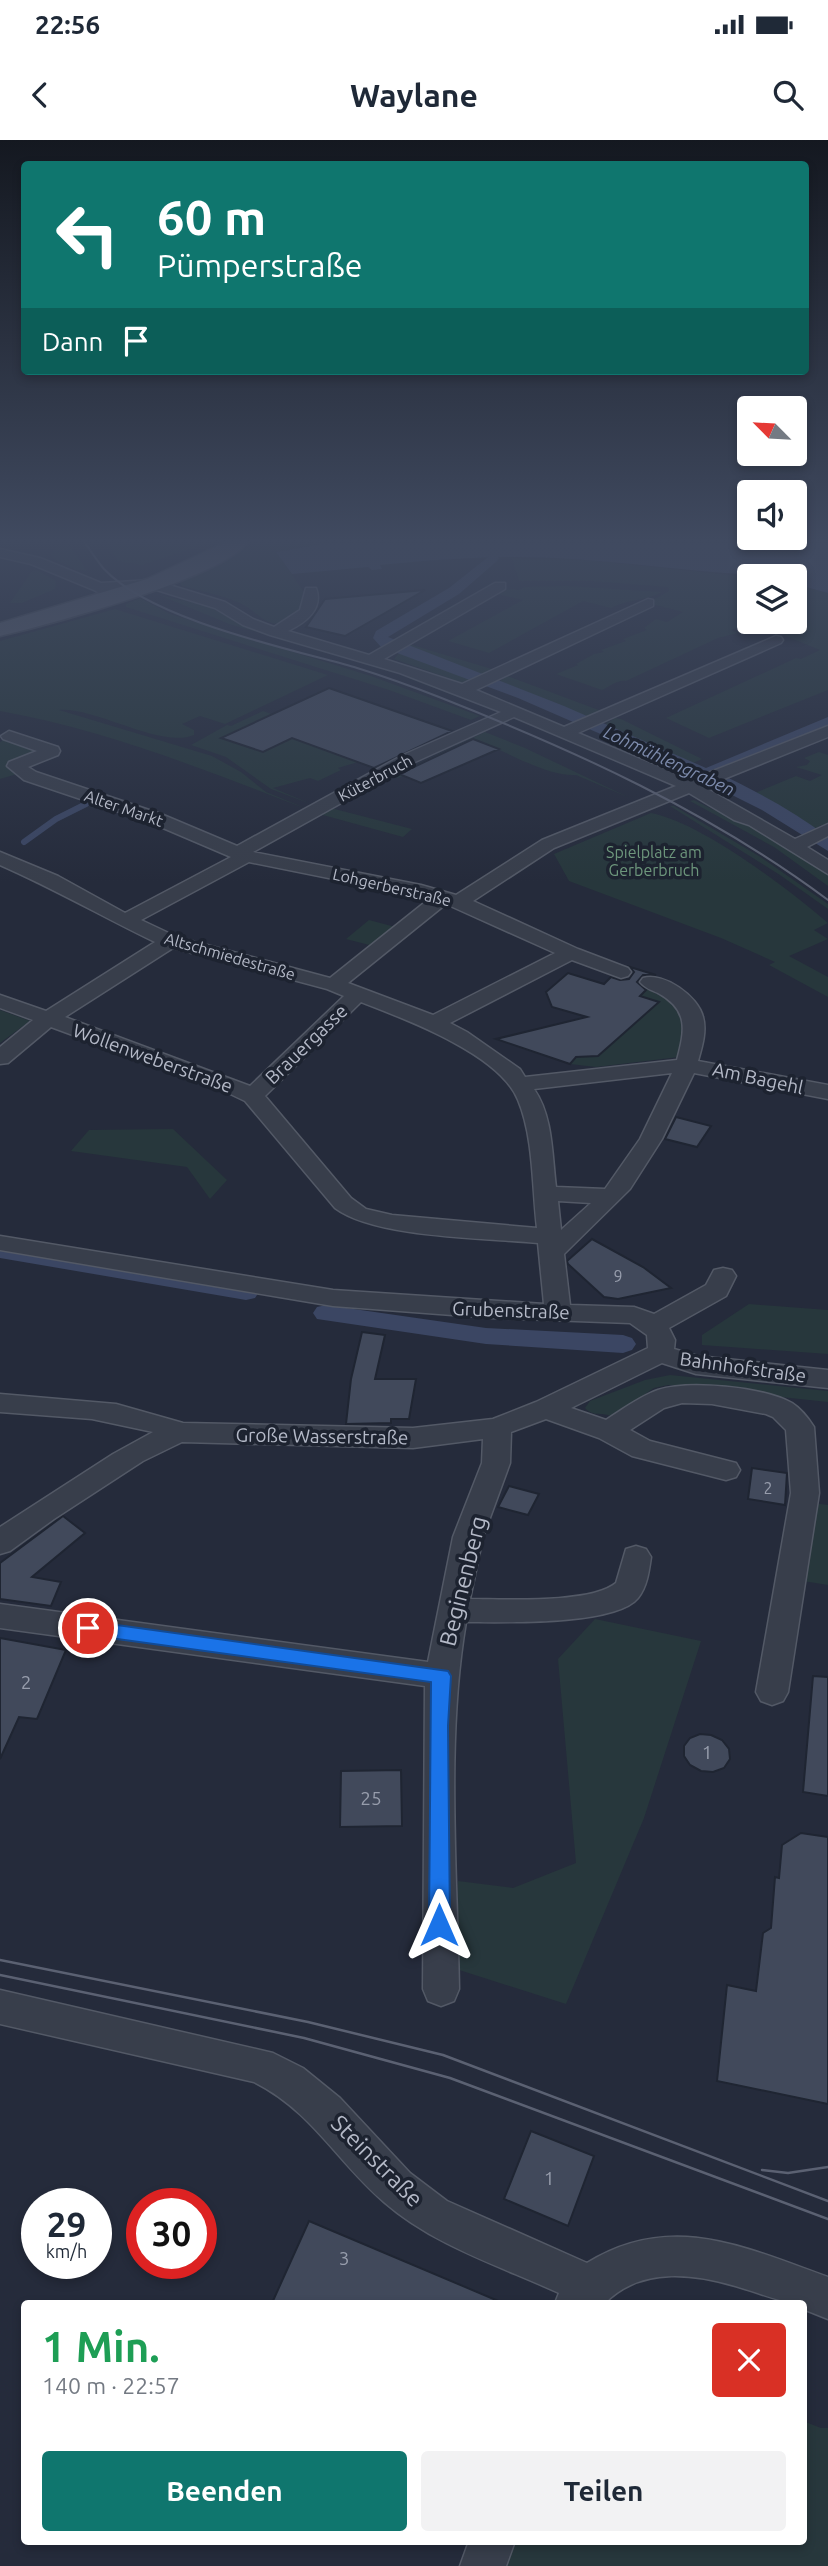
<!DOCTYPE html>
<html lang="de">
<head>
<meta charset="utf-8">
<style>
	:root { --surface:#fff; --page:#f2f2f3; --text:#1f2937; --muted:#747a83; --accent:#0f766e }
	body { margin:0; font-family:Ubuntu,sans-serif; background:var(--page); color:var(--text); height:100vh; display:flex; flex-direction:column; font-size:26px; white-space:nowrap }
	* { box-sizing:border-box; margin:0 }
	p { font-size:23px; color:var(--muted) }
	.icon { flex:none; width:38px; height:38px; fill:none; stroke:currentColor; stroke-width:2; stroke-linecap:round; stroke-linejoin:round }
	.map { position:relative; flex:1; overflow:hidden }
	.details { position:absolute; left:21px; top:2160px; width:786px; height:245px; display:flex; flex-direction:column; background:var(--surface); border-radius:7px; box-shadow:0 4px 10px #0003 }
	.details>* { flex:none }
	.banner { position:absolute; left:21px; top:21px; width:788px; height:214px; border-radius:7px; box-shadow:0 4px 10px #0003; background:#0f766e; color:#fff; overflow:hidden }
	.needle { width:46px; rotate:294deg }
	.tools { position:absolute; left:737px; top:256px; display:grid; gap:14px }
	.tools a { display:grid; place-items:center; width:70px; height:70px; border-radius:7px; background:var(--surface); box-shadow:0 4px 10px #0003; font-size:35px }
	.speed { position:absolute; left:21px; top:2048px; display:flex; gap:14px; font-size:35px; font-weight:700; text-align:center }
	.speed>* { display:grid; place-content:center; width:91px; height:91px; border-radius:50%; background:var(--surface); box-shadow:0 4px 10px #0003; line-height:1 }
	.speed small { font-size:18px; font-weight:400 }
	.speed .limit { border:10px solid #d22; background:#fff; color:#111 }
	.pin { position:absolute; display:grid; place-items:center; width:60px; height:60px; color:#fff; margin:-30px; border:4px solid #fff; border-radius:50%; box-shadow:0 2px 7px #0007 }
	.me { position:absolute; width:77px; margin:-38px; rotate:0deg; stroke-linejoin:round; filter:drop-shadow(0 0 5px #0008) }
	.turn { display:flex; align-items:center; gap:24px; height:147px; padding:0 21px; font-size:32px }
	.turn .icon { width:91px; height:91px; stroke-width:2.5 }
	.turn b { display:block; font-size:49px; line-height:60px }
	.then { display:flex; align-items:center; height:66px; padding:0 21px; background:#0003; gap:14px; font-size:26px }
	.round { display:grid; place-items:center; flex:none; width:74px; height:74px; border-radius:7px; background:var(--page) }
	.head { display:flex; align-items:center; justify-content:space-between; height:119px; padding:0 21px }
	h1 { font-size:42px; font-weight:700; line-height:52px; color:#1e9e55 }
	.cta { display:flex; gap:14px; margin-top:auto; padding:14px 21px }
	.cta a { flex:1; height:80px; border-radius:7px; background:var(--accent); color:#fff; font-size:28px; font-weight:700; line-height:80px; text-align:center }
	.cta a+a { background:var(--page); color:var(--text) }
	.status { display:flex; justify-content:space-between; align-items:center; height:49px; padding:0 35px; background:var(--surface); direction:ltr }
	.status svg { height:19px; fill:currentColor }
	header { display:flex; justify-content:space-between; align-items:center; height:91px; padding:0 21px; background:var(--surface); font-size:32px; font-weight:700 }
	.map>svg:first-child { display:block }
	.green { fill:#27373c }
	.water { fill:#3b4663 }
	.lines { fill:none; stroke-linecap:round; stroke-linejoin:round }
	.stream { stroke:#3b4663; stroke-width:6 }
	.canal { fill:#3b4663; fill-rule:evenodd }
	.building { fill:#41495b; stroke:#1f2532; stroke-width:2 }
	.street-casing { stroke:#535966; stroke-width:3 }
	.primary-casing { stroke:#414754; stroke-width:3 }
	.street { fill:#383e4b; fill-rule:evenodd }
	.primary { fill:#565c6b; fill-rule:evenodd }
	.tram-far1 { stroke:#5b6172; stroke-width:2 }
	.tram { stroke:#5b6172; stroke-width:2.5 }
	.route { fill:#1a73e8; stroke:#114b97; stroke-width:2 }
	.labels { text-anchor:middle; stroke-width:7; stroke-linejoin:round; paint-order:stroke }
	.far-street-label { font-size:16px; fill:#b4b9c7; stroke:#1d2330 }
	.far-park-label { font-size:16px; fill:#6d967c; stroke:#1d2330 }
	.number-label { font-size:16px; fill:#979dac }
	.far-water-label { font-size:18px; font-style:italic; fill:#7d8bac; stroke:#1d2330 }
	.street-label { font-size:19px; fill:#b4b9c7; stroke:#1d2330 }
	.near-number-label { font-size:19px; fill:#979dac }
	.near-street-label { font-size:23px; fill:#b4b9c7; stroke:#1d2330 }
</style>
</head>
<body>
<div class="status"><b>22:56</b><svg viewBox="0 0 49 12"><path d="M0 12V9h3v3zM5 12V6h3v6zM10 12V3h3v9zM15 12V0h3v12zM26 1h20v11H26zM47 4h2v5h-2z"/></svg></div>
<header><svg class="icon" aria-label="back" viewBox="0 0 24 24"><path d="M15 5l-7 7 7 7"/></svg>Waylane<svg class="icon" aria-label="search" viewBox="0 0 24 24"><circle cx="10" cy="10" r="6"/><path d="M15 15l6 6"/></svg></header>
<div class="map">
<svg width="828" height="2426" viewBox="0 0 828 2426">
	<rect width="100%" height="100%" fill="#252b3b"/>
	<path class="green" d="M62 403H68L87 431 77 430 52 418 51 414Z
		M107 403H209L142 425 118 421Z
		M255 403H328L276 412 306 455C303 466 302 471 293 477 269 494 261 473 240 463 222 455 201 451 182 446L179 442 171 443Z
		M512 418 575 419 749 437V481H794L795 444 828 453V550L709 598 666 578 796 518 801 519 820 510 751 482 731 490 738 493 718 498 626 541C619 539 610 546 602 550L556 534 578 525 576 524 594 514 604 512 601 510 626 501 623 499 647 490 644 488 656 479 667 482 683 472 648 463 669 451 668 447 591 441H519Z
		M37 430 56 441 55 449 22 463H10L32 431Z
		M566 446 662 452C642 462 632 458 611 468L583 461 489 513 448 501 523 460 492 453 511 449 519 450 525 447Z
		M159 455 207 466 230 477 498 569 499 572 380 528 229 484Z
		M140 458 170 474 371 536 480 576 471 580 389 550 126 467V464Z
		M115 469 328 535 225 584 200 576 182 584 194 590V595C160 609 96 567 59 570L212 616 241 632 266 652 307 669C207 631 107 590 0 571V501Z
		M409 504 495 530 485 535 404 508Z
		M400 512 476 538 463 543 394 519Z
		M507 536 604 572 587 577 500 541Z
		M263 571 321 591 358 622 338 628 341 630 318 641 310 638 273 648 311 664 271 649 226 617 191 605 227 585 231 586Z
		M615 578 621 579 702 619 691 624 604 585Z
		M485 592 525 608 630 658 576 635C548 637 507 612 482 602L398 638 392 636Z
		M9 596 52 611 16 626 24 632 0 639V602Z
		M819 612 828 615V686L826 687 821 685 812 691 725 642 729 639 755 653 796 636 810 641 822 635 796 627 807 625 810 621 804 618Z
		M694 660 714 670 721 668 791 709 828 735V746L774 707 690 661Z
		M323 666 412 689 403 697 312 672Z
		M670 666H674L759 716 828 764V769L780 735Z
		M651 673C702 683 787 748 828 783L814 790 828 799 789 816 828 837V857L769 825 775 822 721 798 569 741 554 714Z
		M369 780 399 788 377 807 346 799Z
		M644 847 669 861 686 883 679 917 596 927 570 924Z
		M0 870 30 881 0 903Z
		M173 989 227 1040 210 1059 187 1027 71 1011 89 990Z
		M749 1164 828 1170V1214L702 1205V1195Z
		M670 1235 828 1251V1262L668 1245 654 1248 612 1277C603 1271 594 1278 585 1268L590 1261 645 1240Z
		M813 1363 828 1365V1445L803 1441Z
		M595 1479 701 1501 644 1678 566 1864 453 1828 458 1741 513 1748 576 1723 558 1519Z
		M803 2281 821 2288H828V2426H506L514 2401H803Z"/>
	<path class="water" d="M328 403H828V453L795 444 794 436C716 436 636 422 556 418 497 415 439 419 380 425L382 429 372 430 368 427 292 434 276 412Z"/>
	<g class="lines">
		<path class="stream" d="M24 702 56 679 86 664"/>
		<path class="canal" d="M492 414 499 418 497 421 459 454 388 497 564 566 706 628 828 577V588L720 634C758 652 795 672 828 697V711L762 670 674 626 518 558 381 507 373 498 376 491 449 448Z
			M0 1102 246 1144 255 1146 259 1152 255 1158 246 1160 0 1118Z
			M326 1165 486 1188 623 1195 632 1198 636 1204 632 1210 623 1213 486 1204 317 1179 313 1173 317 1167Z"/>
	</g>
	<path class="building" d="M425 450 345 496 306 487 325 459Z
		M329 548 452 591 374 628 292 598 263 612 221 598Z
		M473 599 499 609 421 643 399 634Z
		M630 827 656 835H643L637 842 646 850 640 856 659 862 598 916 576 917 570 924 496 899 587 877 552 867 546 852 568 833 604 844 611 837 620 840 629 839 634 832Z
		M676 977 711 986 697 1007 665 999Z
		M592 1099 643 1127 671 1148 618 1159 604 1157 568 1124 567 1121Z
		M362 1192 385 1195 375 1239H416L409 1279H391V1283L346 1284 351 1239Z
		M752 1328 787 1333 785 1365 748 1359Z
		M509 1346 539 1354 528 1375 498 1367Z
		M63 1376 85 1393 32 1437 61 1442 51 1466 0 1459V1423Z
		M0 1498 66 1510 37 1579 19 1577 0 1619Z
		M813 1536 828 1537V1656L803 1652Z
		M700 1594 711 1595 722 1600 729 1609 730 1619 724 1628 713 1632 701 1631 690 1625 684 1616V1606L690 1598Z
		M401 1630 402 1686 340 1687 341 1631Z
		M801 1693 828 1697V1964L717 1941 727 1845 756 1851 763 1793 771 1788 775 1737 779 1738 782 1705Z
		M531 1991 594 2016 568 2086 504 2059Z
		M309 2081 503 2163H272Z"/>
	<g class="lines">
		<defs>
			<path id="street" d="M0 409 40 418 101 443 153 440 225 462 253 479 274 487 300 470 306 448H316C324 469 305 483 288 491L369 515 495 443H505V449L384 519 462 544 648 459 653 460V466L476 550 564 587 776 496 781 497 783 500 781 503 578 593 690 640 828 586V597L704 647 795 699 828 684V696L807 707 828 720V734L749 685 734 680 689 653 554 708 473 761 578 809 628 828 631 832 628 836 621 838 572 820 450 883 467 892 520 929 525 937 677 920C685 890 689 870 658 853 651 850 645 848 640 842L643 838C664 832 698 856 703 877 707 891 702 907 698 921L828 945V959L694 933 662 999 630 1049 564 1114 570 1165 634 1167 654 1174 706 1145 714 1130 723 1128 732 1130 736 1136 726 1156 669 1188 675 1200 674 1209 698 1216 828 1230V1248L696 1234 662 1223 571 1268 606 1280C623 1269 639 1257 658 1250 689 1240 763 1247 792 1263 800 1268 809 1279 814 1287L819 1353 788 1552 783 1561 772 1565 761 1561 756 1552 791 1353 786 1290 773 1277 766 1274 712 1264 682 1263 664 1268 630 1290 650 1301 736 1323 740 1330 736 1337 726 1340 632 1316 599 1298 546 1279 511 1292 510 1323 483 1397 470 1459C504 1459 591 1464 616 1443L626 1409 636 1406 646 1409 651 1417C649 1431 647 1447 638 1458 615 1486 501 1482 466 1482 446 1599 457 1730 459 1849L454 1861 441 1866 428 1861 423 1849 425 1546 0 1488V1464L428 1522 453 1397 482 1323 483 1299 413 1308 182 1302 143 1321 54 1379 10 1411 0 1414V1387L113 1314 153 1292 92 1279 0 1272V1254L116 1264 183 1283 413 1288 493 1279 536 1262 648 1208 647 1195 630 1183 492 1178 333 1166 0 1110V1096L333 1150 544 1164 538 1103C486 1098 375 1098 335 1068L245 961 222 950 51 887 8 923 0 924V907L33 880 0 868V855L46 871 155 802C103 777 53 748 0 725V712L58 736 125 773 231 717 149 682 24 640 7 626 9 622 37 611 3 599 1 596 9 591 58 607 60 611 58 615 28 627 36 632 161 674 237 706 403 615 501 572 400 533 270 495 243 485 215 468 147 447 113 450 110 460H100L99 453 94 450 31 424 0 417ZM514 577 676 646 542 700 456 755 421 745 253 712 415 622ZM249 722 418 756 429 759 330 838 177 797 141 780ZM446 764 555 813 433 875 348 843ZM173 808 327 849 344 856 250 946 65 877ZM361 862C405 879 500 914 518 960 534 998 532 1047 537 1088L392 1075 366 1069 351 1058 265 956ZM672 933 640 999 605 1049 556 1047C552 1015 553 976 534 949ZM558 1061 591 1063 561 1090Z
				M0 1850 273 1913 303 1928 340 1958 410 2033 447 2061 587 2123C671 2071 744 2107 828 2137V2179L803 2169V2163C782 2163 765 2155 745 2149 698 2134 643 2125 605 2163H555L559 2153C500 2126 433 2105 384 2062 337 2022 312 1971 254 1942L0 1884Z
				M469 2401H515L506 2426H460Z"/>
			<path id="primary" d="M224 403H247C221 438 48 485 0 496V483L147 439Z"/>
		</defs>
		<use href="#street" class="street-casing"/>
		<use href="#primary" class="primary-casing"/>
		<use href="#street" class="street"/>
		<use href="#primary" class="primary"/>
		<path class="tram-far1" d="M85 403C91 411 97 421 104 429 152 480 286 508 354 527 383 536 411 546 439 557 576 611 710 672 828 760"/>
		<path class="tram" d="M0 1820 308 1882 443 1915 828 2061
			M0 1835 304 1898 450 1938 828 2079
			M762 2030 788 2033 828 2027"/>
	</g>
	<linearGradient id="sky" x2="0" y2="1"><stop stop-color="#141820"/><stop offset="0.54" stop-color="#404a60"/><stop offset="1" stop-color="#404a60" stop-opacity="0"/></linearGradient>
	<rect width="828" height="742" fill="url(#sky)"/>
	<path class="route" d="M88 1481 448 1531 451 1536 448 1586 450 1785 447 1792 439 1794 432 1792 429 1785 431 1542 88 1495 82 1493 79 1488 82 1483Z"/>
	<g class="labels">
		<g class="far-street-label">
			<text transform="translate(375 638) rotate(-28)" y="6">Küterbruch</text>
			<text transform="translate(124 668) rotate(19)" y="6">Alter Markt</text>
			<text transform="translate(392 747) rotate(13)" y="6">Lohgerberstraße</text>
			<text transform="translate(230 816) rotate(16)" y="6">Altschmiedestraße</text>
		</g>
		<g class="far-park-label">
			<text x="654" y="718">Spielplatz am<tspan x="654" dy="18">Gerberbruch</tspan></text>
		</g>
		<g class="number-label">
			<text x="618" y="1142">9</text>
			<text x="768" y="1354">2</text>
		</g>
		<g class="far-water-label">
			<text transform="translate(669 621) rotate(25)" y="6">Lohmühlengraben</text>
		</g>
		<g class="street-label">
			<text transform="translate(306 904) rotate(-44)" y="7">Brauergasse</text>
			<text transform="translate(153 918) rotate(20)" y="7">Wollenweberstraße</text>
			<text transform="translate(758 938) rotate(12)" y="7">Am Bagehl</text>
			<text transform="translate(511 1170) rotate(2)" y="7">Grubenstraße</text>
			<text transform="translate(743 1227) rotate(8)" y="7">Bahnhofstraße</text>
			<text transform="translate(322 1296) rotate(1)" y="7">Große Wasserstraße</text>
		</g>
		<g class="near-number-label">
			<text x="26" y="1549">2</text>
			<text x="707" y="1619">1</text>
			<text x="371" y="1665">25</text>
			<text x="549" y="2045">1</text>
			<text x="344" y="2125">3</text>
		</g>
		<g class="near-street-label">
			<text transform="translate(463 1441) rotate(-76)" y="8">Beginenberg</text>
			<text transform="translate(377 2021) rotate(45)" y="8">Steinstraße</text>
		</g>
	</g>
</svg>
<div class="tools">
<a><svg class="needle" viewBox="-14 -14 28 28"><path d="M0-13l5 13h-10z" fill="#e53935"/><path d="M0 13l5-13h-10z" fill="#747a83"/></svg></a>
<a><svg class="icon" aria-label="sound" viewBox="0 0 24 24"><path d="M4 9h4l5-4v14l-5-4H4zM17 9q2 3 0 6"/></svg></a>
<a><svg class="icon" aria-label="layers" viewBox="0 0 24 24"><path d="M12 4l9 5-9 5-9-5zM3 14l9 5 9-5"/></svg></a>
</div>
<div class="speed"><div>29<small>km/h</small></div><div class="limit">30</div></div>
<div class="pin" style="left:88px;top:1488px;background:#d93025"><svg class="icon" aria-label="arrive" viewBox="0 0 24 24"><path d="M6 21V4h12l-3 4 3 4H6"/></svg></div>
<svg class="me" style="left:439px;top:1785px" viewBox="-20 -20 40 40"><path d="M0-17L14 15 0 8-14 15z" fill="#1a73e8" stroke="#fff" stroke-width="4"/></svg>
<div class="banner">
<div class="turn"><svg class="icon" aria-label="left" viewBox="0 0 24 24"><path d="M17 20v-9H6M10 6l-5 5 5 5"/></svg><div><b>60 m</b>Pümperstraße</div></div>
<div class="then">Dann<svg class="icon" aria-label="arrive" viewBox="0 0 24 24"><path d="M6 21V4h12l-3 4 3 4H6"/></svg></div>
</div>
<section class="details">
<div class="head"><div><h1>1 Min.</h1><p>140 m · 22:57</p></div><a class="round" style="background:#d93025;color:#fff"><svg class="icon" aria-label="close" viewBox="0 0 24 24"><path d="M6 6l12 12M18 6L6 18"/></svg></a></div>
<div class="cta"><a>Beenden</a><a>Teilen</a></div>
</section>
</div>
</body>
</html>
